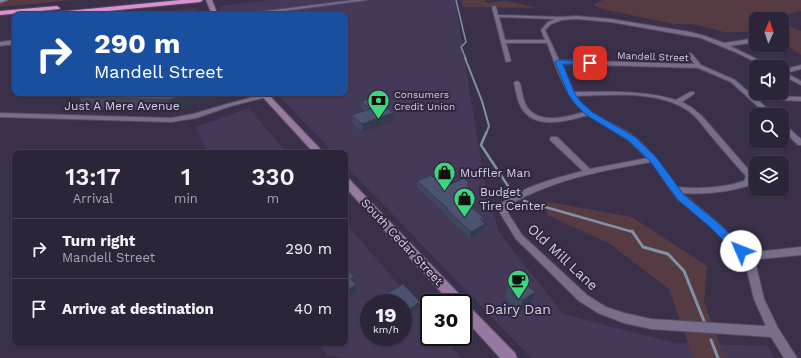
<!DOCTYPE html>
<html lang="en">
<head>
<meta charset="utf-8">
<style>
	:root { --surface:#2c2438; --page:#383043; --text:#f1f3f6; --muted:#a6a4ae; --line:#484153 }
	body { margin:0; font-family:"Work Sans",sans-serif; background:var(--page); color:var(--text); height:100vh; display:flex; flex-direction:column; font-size:15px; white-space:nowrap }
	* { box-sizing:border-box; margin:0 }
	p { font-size:13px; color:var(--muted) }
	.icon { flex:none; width:22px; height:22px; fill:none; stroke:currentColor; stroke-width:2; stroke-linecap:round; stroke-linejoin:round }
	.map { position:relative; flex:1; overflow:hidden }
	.panel { position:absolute; left:12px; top:150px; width:336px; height:196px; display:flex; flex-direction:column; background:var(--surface); border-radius:8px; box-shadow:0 1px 3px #0004,0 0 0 1px var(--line) }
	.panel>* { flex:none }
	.top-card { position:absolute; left:12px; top:12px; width:336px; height:84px; border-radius:8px; box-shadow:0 1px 3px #0004,0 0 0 1px var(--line); background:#1a4fa0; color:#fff; overflow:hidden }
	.needle { width:26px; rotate:3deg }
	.controls { position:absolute; left:749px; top:12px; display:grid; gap:8px }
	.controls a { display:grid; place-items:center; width:40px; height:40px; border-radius:8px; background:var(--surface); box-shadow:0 1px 3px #0004,0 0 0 1px var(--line); font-size:20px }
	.speed { position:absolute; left:360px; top:294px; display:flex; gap:8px; font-size:20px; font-weight:700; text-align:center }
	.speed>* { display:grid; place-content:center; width:52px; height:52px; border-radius:50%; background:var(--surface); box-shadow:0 1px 3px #0004,0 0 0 1px var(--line); line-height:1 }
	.speed small { font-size:10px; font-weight:400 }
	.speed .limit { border:2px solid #111; border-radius:6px; background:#fff; color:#111 }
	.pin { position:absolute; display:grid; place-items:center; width:34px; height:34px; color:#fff; margin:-17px; border-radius:8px; box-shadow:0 2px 6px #0006 }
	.me { position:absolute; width:44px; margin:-22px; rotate:314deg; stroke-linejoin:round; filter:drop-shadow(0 0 3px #0008) }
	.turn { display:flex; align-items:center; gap:14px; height:84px; padding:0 16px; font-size:18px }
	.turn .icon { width:52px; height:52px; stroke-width:2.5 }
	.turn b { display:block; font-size:28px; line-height:34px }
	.eta { display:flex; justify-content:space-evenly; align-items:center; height:68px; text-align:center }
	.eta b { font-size:24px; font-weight:600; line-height:28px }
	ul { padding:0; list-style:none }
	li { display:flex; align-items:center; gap:12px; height:60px; padding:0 16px; border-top:1px solid var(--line) }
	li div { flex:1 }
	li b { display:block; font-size:15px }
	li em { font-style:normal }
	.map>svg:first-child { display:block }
	.built { fill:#453959; fill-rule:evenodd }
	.green { fill:#563b43 }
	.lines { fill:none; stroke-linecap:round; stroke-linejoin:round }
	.stream-far3 { stroke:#8092a6; stroke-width:1.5 }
	.stream-far2 { stroke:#8092a6; stroke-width:2 }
	.stream-far1 { stroke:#8092a6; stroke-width:2.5 }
	.stream { stroke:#8092a6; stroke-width:3 }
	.street-casing { stroke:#544c61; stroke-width:2 }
	.secondary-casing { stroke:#544c61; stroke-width:2 }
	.highway-casing { stroke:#544c61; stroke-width:2 }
	.street { fill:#786d8a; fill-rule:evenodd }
	.secondary { fill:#9678a0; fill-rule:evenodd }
	.highway { fill:#db90d2; fill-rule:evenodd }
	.wall { fill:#404760 }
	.shaded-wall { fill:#343a4e }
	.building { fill:#4b5370; stroke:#343a4e }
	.route { fill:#1a73e8; stroke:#114b97 }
	.labels { text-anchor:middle; stroke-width:4; stroke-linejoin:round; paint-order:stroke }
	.far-street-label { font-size:10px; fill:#d6d0e0; stroke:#30263f }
	.far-poi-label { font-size:10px; fill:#d6d0e0; stroke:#30263f; text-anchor:start }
	.street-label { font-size:12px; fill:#d6d0e0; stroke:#30263f }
	.poi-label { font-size:12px; fill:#d6d0e0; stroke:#30263f; text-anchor:start }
	.near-street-label { font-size:14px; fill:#d6d0e0; stroke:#30263f }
	.near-poi-label { font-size:14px; fill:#d6d0e0; stroke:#30263f }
</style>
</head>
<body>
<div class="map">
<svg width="801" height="358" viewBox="0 0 801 358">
	<rect width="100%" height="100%" fill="#3a304a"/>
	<path class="built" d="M271 0H455L485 185 499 232 563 314 675 343 768 346 774 358H531L345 165V153H334L276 93H345V15H222L219 6Z
		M195 8 198 15H161V12Z
		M249 108 287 153H208L196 127Z
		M345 222 429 321V337H443L461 358H345L327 355 318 343H345ZM369 303H403V337H369Z"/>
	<path class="green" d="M10 0H74L0 7V3Z
		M461 0H488L484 1 487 3 506 1 539 8 463 7Z
		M603 0H801V11L774 18 776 19H756V32H724L694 24H674L602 9 593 5Z
		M782 22 801 31V55L782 42Z
		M543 201 632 217 707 266 704 302 725 358H693L669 289 610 244 548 215Z"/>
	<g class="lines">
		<path class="stream-far3" d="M456 0 466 42 461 47 466 59"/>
		<path class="stream-far2" d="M465 58 482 101 489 126 486 134"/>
		<path class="stream-far1" d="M486 133 481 145 514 195
			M524 201 633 232"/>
		<path class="stream" d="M632 231 643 247 668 254 684 271 704 321
			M711 340 718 358"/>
		<defs>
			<path id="street" d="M355 0H367L253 15H240L242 14Z
				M494 6 496 7 498 15 560 17 576 16 611 19 690 32 705 36 724 43 756 38V42L730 46 773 67H766L735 52 701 38 611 22 576 19 562 20 551 24 545 30 559 60 695 64 687 55 690 53 692 54 701 65 735 80 752 95 801 97V101L757 99 774 115H767L731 82 698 68 561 64 574 92C609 92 643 90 676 100L690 92H694V94L682 102 691 107 702 116 754 176 751 185C728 192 706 195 682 193L717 222 751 255 756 252 801 247V255L758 259 755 261 764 299 778 328 797 358H784L771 337 651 329 624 323 598 313 579 301 516 239 500 213 501 204C520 187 559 177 583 171L551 141 550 139 551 137H557L590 169 647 158 629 141 588 115C568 121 534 131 521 107 517 100 516 91 514 83L515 82 517 81 520 83C522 91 523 101 527 107 540 125 567 117 584 112 565 97 556 66 547 43H506L511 61 506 62 492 7ZM499 17 555 19 548 22 541 30 545 40H505ZM576 96C610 95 657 90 687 110 697 116 704 128 712 137 723 150 734 163 746 176L744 181C723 188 700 189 677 187 665 170 653 153 636 138 617 123 589 117 576 96ZM651 162 677 199 711 226 745 262 754 299 766 326 651 319 624 313 606 307 587 295 522 235 508 213V207C516 200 526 196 535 192 572 176 612 169 651 162Z
				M15 40V44L0 46V42Z
				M801 65V69L786 73 801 81V85L782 75V70Z
				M265 94 267 95V97L231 106 196 118 171 122 0 117V113L171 118 193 114 227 104Z
				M782 123 784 124 801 139V145H798L782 129Z"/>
			<path id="secondary" d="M0 0H8L0 3Z
				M206 0H212L218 15H212Z
				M259 93H267L324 153H314Z
				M345 178 349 179 464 299 466 303 515 353 517 358H500L463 317V303H451L345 187Z"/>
			<path id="highway" d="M181 0H203L200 2 67 15H44L47 13Z
				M57 6 60 8 59 9 0 15V11Z"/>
		</defs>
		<use href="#street" class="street-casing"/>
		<use href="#secondary" class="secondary-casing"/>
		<use href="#highway" class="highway-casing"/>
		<use href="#street" class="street"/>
		<use href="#secondary" class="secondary"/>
		<use href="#highway" class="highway"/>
	</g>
	<path class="wall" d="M226 93 173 111 84 108 79 97Z
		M361 101 388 102V109L393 113V122L362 132 353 124 352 115 364 111 362 109Z
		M417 181 445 187 468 191 467 197 462 199 483 217 482 221 485 224 484 230 470 238 446 216V214L417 187Z
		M508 285 531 304 519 312 505 298Z
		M388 293 419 308 405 318 403 317V303H391L388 299Z"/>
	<path class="shaded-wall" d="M191 93H226L173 111 169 100Z
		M388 102V111L383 104Z
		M393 113V122L362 132V124Z
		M468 191 467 197 457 202V196Z
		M485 224 484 230 470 238 471 232Z
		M354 277 355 283 351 279Z
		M356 285 357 292 345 298V291Z
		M535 292 531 304 519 312 523 300Z
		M420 302 419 308 405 318V312Z"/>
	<path class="building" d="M84 93H191L169 100 79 97Z
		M379 96 388 102 383 104 393 113 362 124 352 115 370 109 361 101Z
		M431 175 445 187 464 178 468 182V191L457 196 483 217 480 219 485 224 471 232 447 210 448 209 417 181Z
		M346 267 354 277 351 279 356 285 345 291V268Z
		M519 278 535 292 523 300 508 285Z
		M403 284 420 302 405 312 403 310V303H397L388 293Z"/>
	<path class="route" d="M559 60 593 62 594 63 590 65 563 64 575 94 581 102 592 112 635 137 656 157 684 195 717 222 745 248 746 251 745 254 741 255 737 254 710 227 677 199 650 161 629 141 586 115 576 105 568 94 555 62Z"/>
	<defs>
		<symbol id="bank-pin" viewBox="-11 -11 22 30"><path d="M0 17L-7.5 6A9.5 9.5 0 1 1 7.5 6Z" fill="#3ad77f" stroke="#30263f"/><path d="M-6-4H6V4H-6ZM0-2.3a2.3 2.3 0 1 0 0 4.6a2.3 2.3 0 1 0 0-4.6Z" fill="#111"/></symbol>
		<symbol id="shop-pin" viewBox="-11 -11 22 30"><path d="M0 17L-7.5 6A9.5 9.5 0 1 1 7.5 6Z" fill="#3ad77f" stroke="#30263f"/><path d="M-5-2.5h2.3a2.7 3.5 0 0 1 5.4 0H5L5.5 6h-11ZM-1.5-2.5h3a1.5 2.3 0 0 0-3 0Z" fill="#111"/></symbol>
		<symbol id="cafe-pin" viewBox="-11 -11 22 30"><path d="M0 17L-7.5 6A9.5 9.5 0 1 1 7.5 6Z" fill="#3ad77f" stroke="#30263f"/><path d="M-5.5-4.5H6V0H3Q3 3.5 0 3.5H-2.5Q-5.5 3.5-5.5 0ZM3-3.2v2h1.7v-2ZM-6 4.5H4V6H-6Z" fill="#111"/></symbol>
	</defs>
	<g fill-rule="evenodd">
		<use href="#bank-pin" x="366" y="88" width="25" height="34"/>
		<use href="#shop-pin" x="432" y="160" width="25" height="34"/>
		<use href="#shop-pin" x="452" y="186" width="25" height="34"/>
		<use href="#cafe-pin" x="506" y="268" width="25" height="34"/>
	</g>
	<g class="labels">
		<g class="far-street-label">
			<text transform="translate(653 56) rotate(2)" y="4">Mandell Street</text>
		</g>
		<g class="far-poi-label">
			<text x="394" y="98">Consumers<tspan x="394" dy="12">Credit Union</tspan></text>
		</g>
		<g class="street-label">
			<text x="122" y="110">Just A Mere Avenue</text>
			<text transform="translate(402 242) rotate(47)" y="4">South Cedar Street</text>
		</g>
		<g class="poi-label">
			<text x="460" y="177">Muffler Man</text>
			<text x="480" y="196">Budget<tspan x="480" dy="14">Tire Center</tspan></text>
		</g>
		<g class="near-street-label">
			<text transform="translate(563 257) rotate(43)" y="5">Old Mill Lane</text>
		</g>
		<g class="near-poi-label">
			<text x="518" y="314">Dairy Dan</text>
		</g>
	</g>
</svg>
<div class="controls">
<a><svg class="needle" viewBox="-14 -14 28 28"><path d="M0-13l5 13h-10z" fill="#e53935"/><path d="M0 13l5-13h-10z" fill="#a6a4ae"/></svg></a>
<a><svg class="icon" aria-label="sound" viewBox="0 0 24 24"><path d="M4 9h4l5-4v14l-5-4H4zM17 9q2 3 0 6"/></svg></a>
<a><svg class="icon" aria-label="search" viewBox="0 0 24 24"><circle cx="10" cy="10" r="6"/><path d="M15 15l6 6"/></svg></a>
<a><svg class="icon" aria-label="layers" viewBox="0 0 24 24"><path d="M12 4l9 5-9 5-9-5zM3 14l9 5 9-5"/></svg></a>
</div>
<div class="speed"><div>19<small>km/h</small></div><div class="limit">30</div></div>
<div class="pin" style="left:590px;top:63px;background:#d93025"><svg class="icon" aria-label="arrive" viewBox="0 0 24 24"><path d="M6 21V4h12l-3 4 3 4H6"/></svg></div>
<svg class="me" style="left:741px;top:251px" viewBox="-20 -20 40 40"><circle r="19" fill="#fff"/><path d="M0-13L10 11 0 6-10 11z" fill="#1a73e8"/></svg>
<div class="top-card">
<div class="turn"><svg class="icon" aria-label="right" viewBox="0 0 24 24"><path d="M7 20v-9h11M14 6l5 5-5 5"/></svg><div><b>290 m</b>Mandell Street</div></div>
</div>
<section class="panel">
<div class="eta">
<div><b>13:17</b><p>Arrival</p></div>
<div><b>1</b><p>min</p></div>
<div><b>330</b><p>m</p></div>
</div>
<ul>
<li><svg class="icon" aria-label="right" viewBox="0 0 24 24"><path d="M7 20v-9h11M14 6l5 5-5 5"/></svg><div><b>Turn right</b><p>Mandell Street</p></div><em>290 m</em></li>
<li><svg class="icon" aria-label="arrive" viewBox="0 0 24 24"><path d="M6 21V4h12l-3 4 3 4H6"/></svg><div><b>Arrive at destination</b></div><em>40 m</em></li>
</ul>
</section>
</div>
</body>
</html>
